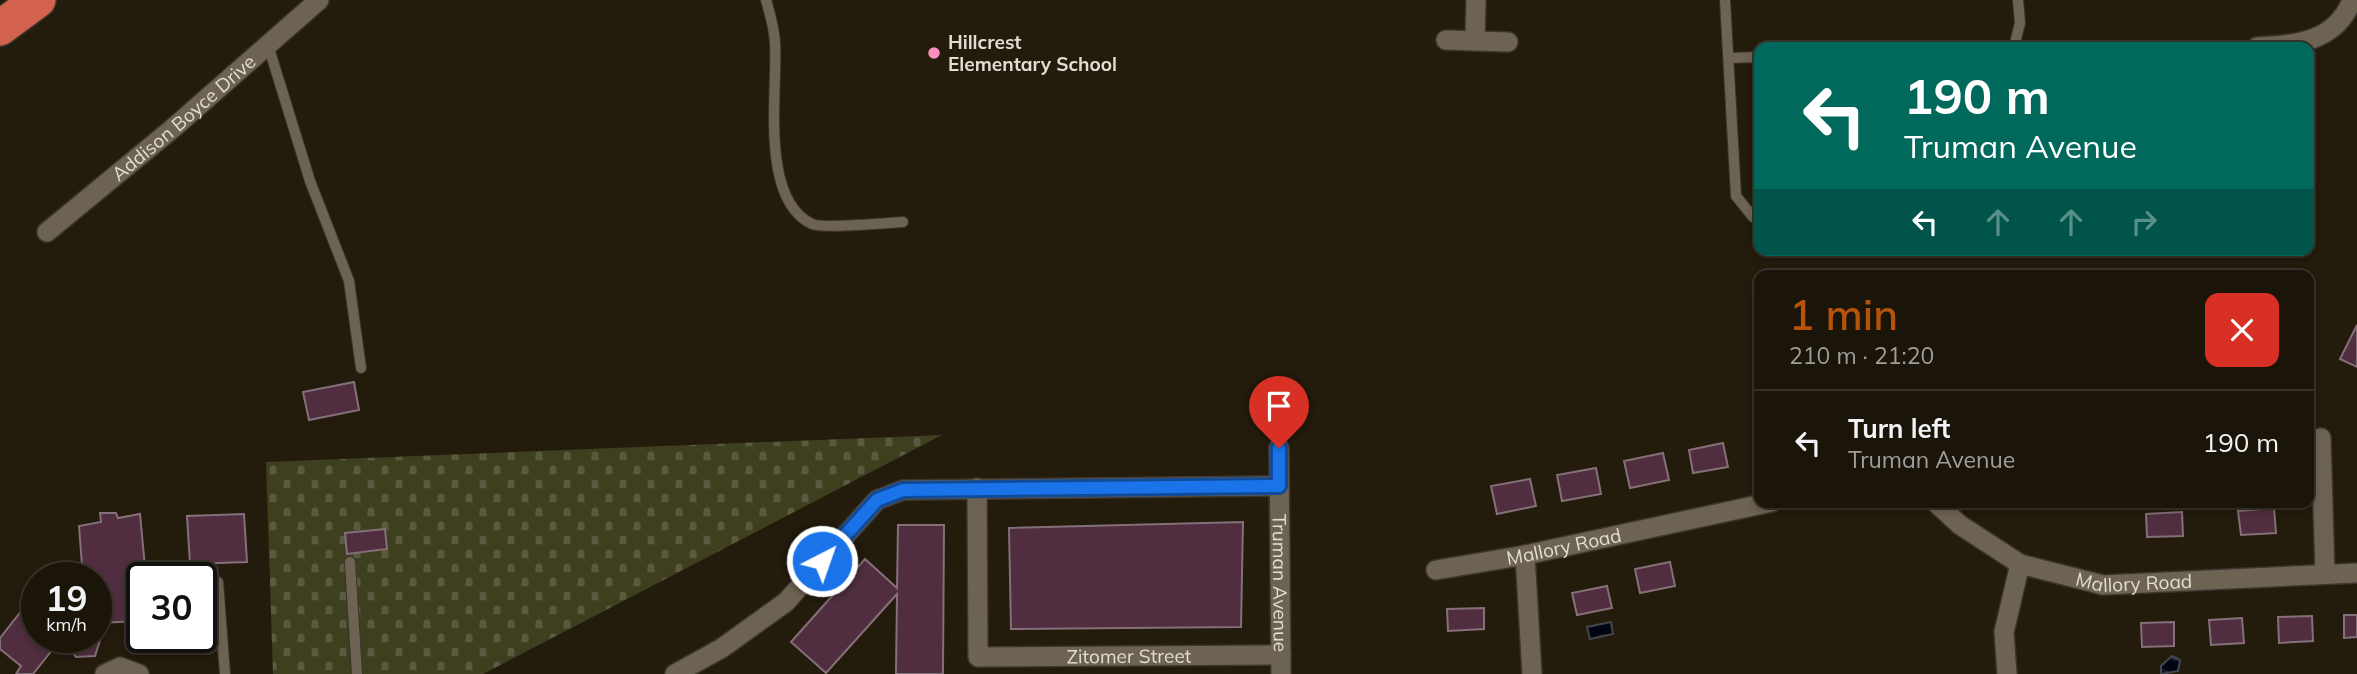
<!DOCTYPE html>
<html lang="en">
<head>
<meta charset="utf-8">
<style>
	:root { --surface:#1a1409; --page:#272117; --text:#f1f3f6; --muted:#9f9e9c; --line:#38332a; --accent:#b45309 }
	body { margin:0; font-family:Mulish,sans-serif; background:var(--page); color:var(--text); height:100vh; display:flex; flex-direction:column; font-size:26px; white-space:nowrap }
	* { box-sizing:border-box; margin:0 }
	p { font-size:23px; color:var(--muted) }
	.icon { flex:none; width:38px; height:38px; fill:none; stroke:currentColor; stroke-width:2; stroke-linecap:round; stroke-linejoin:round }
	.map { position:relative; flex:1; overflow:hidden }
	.details { position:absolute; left:1754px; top:270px; width:560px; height:238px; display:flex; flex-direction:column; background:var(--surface); border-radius:14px; box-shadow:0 4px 10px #0003,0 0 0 2px var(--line) }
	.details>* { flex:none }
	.top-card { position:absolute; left:1754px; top:42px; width:560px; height:214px; border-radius:14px; box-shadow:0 4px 10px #0003,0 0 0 2px var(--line); background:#00695c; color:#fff; overflow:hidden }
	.speed { position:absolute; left:21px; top:562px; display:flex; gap:14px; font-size:35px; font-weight:700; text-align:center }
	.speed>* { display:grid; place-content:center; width:91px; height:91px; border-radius:50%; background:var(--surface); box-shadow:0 4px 10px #0003,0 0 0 2px var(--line); line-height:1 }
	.speed small { font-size:18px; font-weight:400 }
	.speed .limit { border:4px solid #111; border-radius:10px; background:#fff; color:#111 }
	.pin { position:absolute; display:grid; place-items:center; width:60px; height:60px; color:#fff; margin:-72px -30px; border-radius:50% 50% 50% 0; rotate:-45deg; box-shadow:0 0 7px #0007 }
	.pin .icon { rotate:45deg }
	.me { position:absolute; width:77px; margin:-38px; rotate:41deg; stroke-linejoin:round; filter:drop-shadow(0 0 5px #0008) }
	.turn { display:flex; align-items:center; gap:24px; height:147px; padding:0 35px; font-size:32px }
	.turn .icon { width:91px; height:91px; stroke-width:2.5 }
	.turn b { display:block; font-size:49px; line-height:60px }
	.lanes { display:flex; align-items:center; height:66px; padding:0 35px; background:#0003; justify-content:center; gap:35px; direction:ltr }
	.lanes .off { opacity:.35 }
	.round { display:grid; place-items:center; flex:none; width:74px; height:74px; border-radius:14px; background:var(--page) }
	.summary { display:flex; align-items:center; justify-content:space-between; height:119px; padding:0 35px }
	h1 { font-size:42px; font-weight:600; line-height:52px; color:var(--accent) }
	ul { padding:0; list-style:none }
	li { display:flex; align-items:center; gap:21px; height:105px; padding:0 35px; border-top:2px solid var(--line) }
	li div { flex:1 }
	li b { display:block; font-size:26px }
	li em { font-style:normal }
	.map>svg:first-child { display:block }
	.cemetery { fill:url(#cemetery-stones) }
	.water { fill:url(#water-waves); stroke:#44464d; stroke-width:2 }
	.building { fill:#502e3f; stroke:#847078; stroke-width:2 }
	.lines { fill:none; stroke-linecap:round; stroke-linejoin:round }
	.lane-casing { stroke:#3b352e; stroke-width:12 }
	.street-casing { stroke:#3b352e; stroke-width:22 }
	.highway-casing { stroke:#3b352e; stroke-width:38 }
	.lane { stroke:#6d6353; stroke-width:10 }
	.street { stroke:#6d6353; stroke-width:19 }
	.highway { stroke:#d3624f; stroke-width:35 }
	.route-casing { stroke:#114b97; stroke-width:18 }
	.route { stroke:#1a73e8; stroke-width:12 }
	.poi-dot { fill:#fc8fc2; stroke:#231b0c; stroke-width:2.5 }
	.labels { text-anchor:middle; stroke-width:7; stroke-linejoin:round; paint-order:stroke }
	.poi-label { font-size:19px; font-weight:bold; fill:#e2dcd3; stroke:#231b0c; text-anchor:start }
	.street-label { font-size:19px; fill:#e2dcd3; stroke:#231b0c }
</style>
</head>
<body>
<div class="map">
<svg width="2357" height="674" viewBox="0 0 2357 674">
	<defs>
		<pattern id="cemetery-stones" width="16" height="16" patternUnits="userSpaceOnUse" patternTransform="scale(1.75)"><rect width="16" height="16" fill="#3d3f1f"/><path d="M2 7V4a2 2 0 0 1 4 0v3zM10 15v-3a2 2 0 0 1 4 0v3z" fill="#595a3f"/></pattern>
		<pattern id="water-waves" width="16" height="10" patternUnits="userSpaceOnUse" patternTransform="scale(1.75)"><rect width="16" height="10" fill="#000513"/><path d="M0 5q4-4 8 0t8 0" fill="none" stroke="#252934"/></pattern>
	</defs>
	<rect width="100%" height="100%" fill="#231b0c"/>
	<path class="cemetery" d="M942 435 483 674H273L266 462Z"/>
	<path class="water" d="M1611 622 1613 634 1590 639 1587 627Z
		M2172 656 2180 660 2178 671 2161 674V666Z"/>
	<path class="building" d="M2357 325V367L2340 359Z
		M354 382 359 410 309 420 303 392Z
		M1723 443 1728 467 1693 473 1689 450Z
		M1663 453 1669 480 1630 488 1624 461Z
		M1596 468 1601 494 1562 501 1557 475Z
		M1530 479 1536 506 1497 514 1491 486Z
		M2274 508 2276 533 2241 535 2238 511Z
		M2182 512 2183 536 2147 537 2146 514Z
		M100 513H116L118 518 140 514 146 578H142V621L96 623V578H83L79 526 101 522Z
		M244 514 247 562 190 564 187 516Z
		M1243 522 1241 627 1011 629 1009 528Z
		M898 525H944L943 674H896L897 594 826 673 791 642 865 559 897 588Z
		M385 529 387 549 347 554 345 533Z
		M1670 562 1675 586 1640 593 1635 569Z
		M1607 586 1612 608 1577 615 1572 593Z
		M37 591V637H101L95 656 76 657 61 639 33 674H16L21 666 0 649V638Z
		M1484 608V629L1448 631 1447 609Z
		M2344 615H2357V637L2344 638Z
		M2312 616 2313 641 2279 643 2278 617Z
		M2242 618 2244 643 2211 645 2209 620Z
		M2174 622V646L2142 647 2141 623Z"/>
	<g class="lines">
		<defs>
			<path id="lane" d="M766 0C770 14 774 27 775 42 778 91 759 199 812 224 823 229 887 223 903 222
				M1725 0 1736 196 1753 217 1759 216
				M268 45 310 181 349 281 361 368
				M2014 47 2020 23 2018 0
				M1729 58 1759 57
				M350 562 357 674
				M218 582 225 674"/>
			<g id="street">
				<path d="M1446 40 1508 42"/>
				<path d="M1475 41 1476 0"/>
				<path d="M2257 47C2296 45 2336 42 2352 0"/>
				<path id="s1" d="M47 232 172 129 319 0"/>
				<path d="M2321 438 2325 574"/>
				<path id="s2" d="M1279 448 1281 674"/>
				<path id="s3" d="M977 488 978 657 1281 655"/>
				<path id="s4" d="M1935 502 1960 525 2020 564 2103 585 2357 573"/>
				<path d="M1525 555 1532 674"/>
				<path id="s5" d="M1436 570 1525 555 1772 502"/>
				<path d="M105 674 120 667 139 674"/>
				<path d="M675 674 722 648 786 602 877 500 903 490 1279 486"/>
				<path d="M2007 674 2004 632 2020 564"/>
			</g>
			<path id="highway" d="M0 28 38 0"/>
		</defs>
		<use href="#lane" class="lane-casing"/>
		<use href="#street" class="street-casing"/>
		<use href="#highway" class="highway-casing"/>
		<use href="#lane" class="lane"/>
		<use href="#street" class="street"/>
		<use href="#highway" class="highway"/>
	</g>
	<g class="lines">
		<defs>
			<path id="route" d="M822 561 877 500 903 490 1279 486V448"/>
		</defs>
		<use href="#route" class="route-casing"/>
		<use href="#route" class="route"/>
	</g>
	<circle class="poi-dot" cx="934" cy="53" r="7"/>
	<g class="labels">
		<g class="poi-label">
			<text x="948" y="49">Hillcrest<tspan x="948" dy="22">Elementary School</tspan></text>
		</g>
		<g class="street-label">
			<text dy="7" stroke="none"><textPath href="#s1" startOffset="178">Addison Boyce Drive</textPath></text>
			<text dy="7" stroke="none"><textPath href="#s5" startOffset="130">Mallory Road</textPath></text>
			<text dy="7" stroke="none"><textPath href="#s4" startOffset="222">Mallory Road</textPath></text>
			<text dy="7" stroke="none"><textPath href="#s2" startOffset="135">Truman Avenue</textPath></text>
			<text dy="7" stroke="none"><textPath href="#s3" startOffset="320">Zitomer Street</textPath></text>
		</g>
	</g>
</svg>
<div class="speed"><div>19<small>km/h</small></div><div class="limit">30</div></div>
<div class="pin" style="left:1279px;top:448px;background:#d93025"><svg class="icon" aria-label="arrive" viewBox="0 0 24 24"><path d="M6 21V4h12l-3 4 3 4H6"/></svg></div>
<svg class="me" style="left:822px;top:561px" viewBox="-20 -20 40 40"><circle r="17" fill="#1a73e8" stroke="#fff" stroke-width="3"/><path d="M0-11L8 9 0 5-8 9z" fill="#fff"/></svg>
<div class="top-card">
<div class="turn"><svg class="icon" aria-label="left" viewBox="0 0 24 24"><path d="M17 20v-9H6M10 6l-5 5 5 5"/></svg><div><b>190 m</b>Truman Avenue</div></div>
<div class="lanes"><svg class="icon" aria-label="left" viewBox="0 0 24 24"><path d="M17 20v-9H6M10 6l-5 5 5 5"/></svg><svg class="icon off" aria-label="ahead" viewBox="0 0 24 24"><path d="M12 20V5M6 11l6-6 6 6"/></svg><svg class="icon off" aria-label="ahead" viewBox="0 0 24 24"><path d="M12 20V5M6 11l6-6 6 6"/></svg><svg class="icon off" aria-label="right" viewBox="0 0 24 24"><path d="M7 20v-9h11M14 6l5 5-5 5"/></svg></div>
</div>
<section class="details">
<div class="summary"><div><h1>1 min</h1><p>210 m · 21:20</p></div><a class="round" style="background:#d93025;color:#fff"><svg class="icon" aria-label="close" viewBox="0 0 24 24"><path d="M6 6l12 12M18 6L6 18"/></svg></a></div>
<ul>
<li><svg class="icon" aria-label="left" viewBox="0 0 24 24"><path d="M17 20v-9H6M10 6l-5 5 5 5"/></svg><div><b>Turn left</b><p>Truman Avenue</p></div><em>190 m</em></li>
</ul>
</section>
</div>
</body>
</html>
